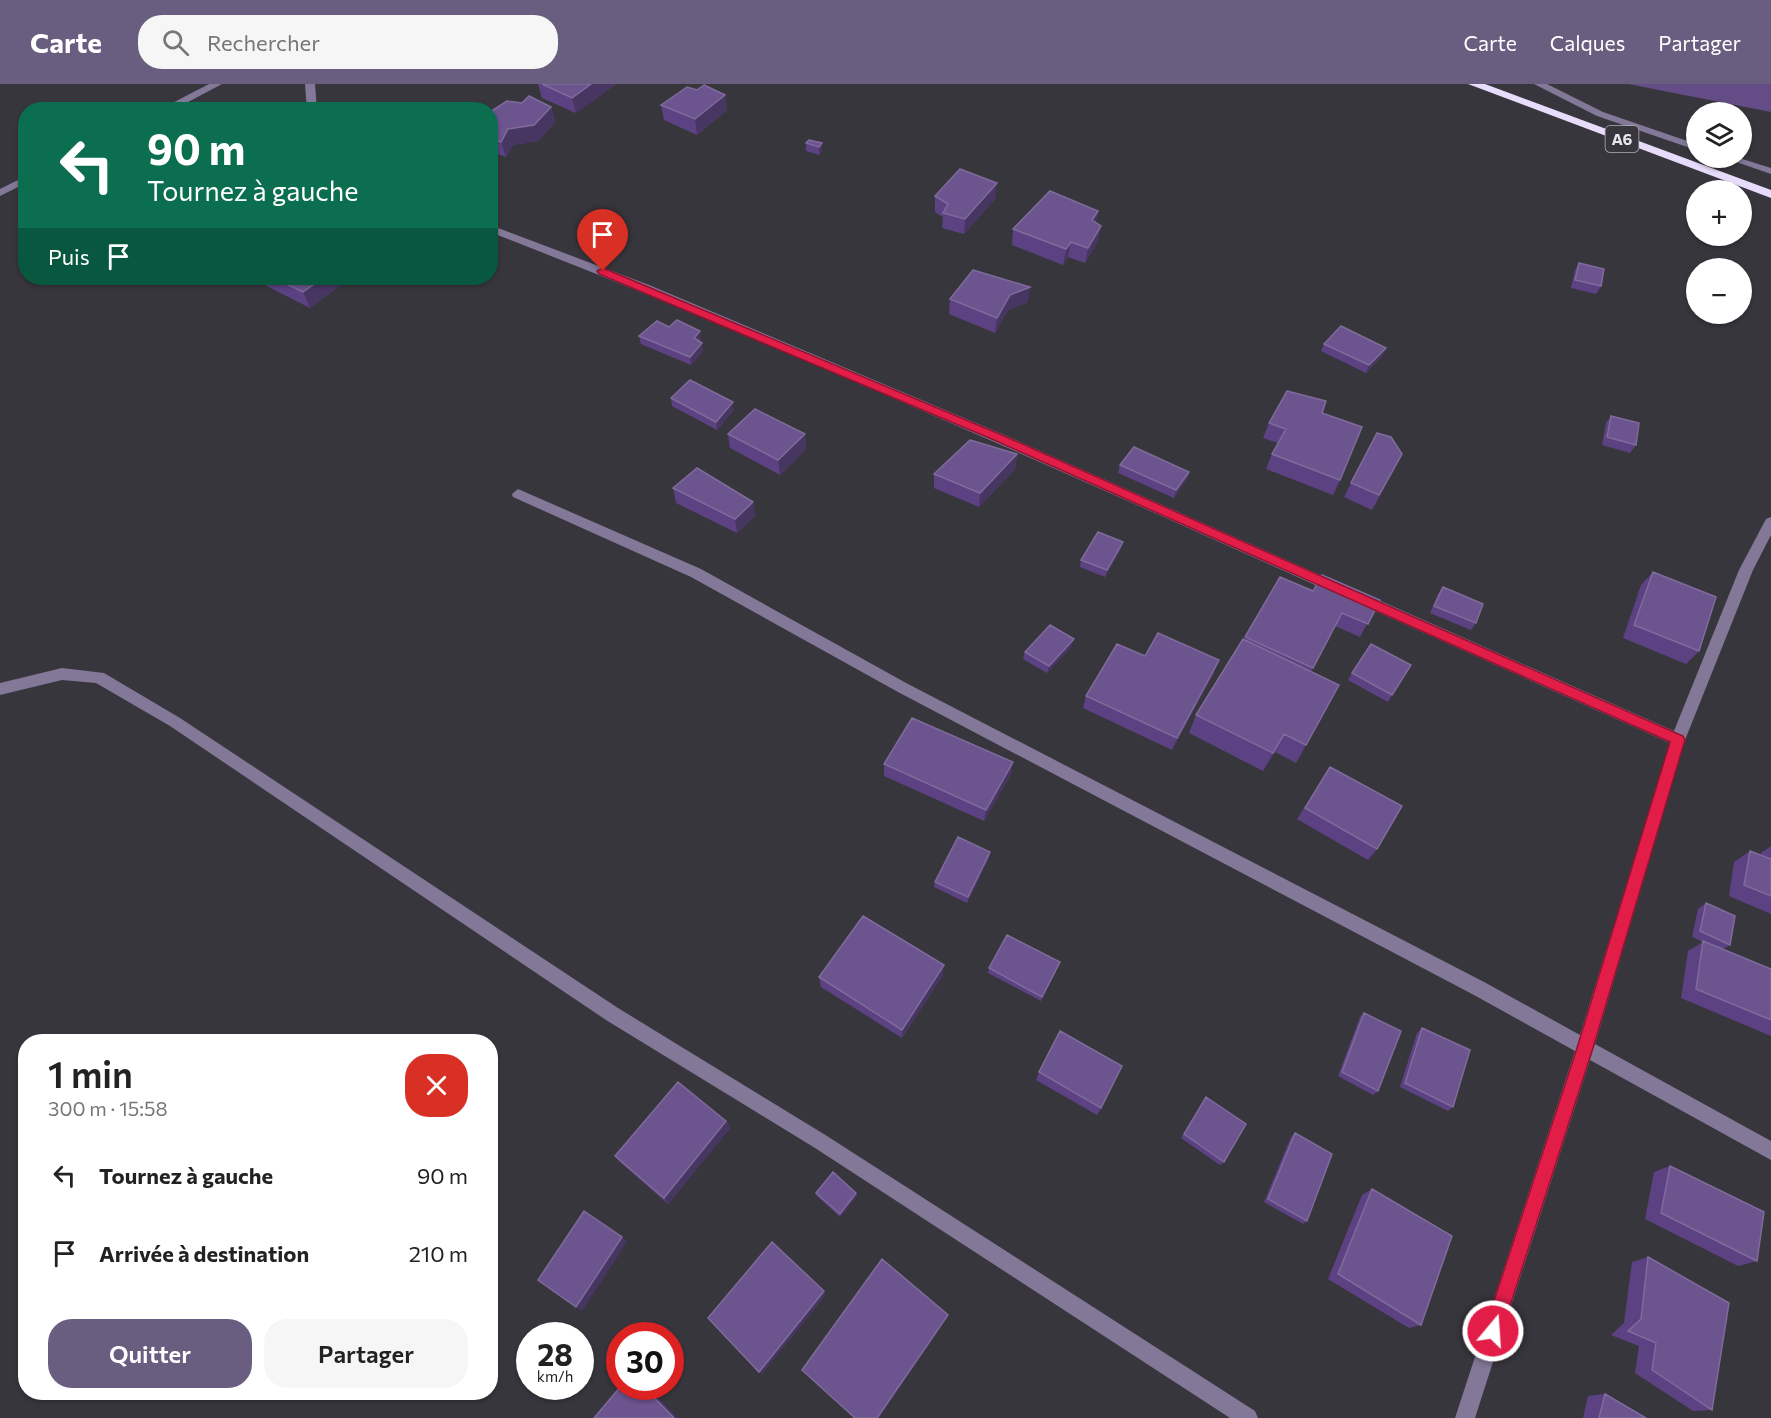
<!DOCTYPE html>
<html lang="fr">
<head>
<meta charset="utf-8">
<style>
	:root { --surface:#fff; --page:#f6f6f6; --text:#222; --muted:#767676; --accent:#6a5e80 }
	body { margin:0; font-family:Commissioner,sans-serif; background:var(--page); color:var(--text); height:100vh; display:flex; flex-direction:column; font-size:22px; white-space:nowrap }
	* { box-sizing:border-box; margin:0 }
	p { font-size:20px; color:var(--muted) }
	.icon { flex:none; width:33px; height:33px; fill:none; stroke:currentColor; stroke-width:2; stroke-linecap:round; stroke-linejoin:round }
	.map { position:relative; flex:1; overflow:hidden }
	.panel { position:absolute; left:18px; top:950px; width:480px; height:366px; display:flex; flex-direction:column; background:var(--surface); border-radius:24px; box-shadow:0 2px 4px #0004 }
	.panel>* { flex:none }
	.hud { position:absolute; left:18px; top:18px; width:480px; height:183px; border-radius:24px; box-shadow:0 2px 4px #0004; background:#0b6e4f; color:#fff; overflow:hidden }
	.buttons { position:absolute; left:1686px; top:18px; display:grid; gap:12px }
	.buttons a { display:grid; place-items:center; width:66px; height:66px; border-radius:50%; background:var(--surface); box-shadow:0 2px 4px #0004; font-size:30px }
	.speed { position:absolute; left:516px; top:1238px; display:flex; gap:12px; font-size:30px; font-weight:700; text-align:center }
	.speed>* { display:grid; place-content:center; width:78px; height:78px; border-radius:50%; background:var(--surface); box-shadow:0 2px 4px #0004; line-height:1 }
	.speed small { font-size:15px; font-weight:400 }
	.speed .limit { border:9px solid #d22; background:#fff; color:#111 }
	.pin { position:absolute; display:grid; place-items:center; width:51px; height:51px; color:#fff; margin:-62px -26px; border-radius:50% 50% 50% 0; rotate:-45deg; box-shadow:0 0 6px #0007 }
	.pin .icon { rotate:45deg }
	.me { position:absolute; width:66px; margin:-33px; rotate:18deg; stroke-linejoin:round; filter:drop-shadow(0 0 4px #0008) }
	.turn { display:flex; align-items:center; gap:21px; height:126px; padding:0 30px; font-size:27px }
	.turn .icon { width:78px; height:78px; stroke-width:2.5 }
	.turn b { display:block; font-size:42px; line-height:51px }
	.then { display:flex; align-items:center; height:57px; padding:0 30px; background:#0003; gap:12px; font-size:22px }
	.round { display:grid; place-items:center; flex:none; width:63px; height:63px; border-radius:24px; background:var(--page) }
	.headline { display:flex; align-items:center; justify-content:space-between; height:102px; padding:0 30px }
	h1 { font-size:36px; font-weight:600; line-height:45px }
	.cta { display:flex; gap:12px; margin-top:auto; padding:12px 30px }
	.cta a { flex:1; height:69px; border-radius:24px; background:var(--accent); color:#fff; font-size:24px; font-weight:600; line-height:69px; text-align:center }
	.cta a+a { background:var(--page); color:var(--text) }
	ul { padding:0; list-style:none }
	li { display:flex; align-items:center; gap:18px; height:78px; padding:0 30px }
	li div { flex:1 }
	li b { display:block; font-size:22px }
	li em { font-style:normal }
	header { display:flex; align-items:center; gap:36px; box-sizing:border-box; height:84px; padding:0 30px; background:var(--accent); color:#fff }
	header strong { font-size:28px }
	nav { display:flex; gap:33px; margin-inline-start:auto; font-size:21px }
	.search { width:420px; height:54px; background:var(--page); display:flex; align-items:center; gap:15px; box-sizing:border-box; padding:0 21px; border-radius:24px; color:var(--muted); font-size:22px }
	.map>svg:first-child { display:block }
	.green { fill:#644d86 }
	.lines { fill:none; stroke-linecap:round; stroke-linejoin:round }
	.minor { fill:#847899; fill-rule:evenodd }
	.highway { fill:#e7dcfc; fill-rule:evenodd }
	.wall { fill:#5d4283 }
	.shaded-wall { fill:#483662 }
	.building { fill:#6c548e; stroke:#7f6b9c; stroke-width:1.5 }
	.route { fill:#e11d48; stroke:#92132f; stroke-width:1.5 }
	.labels { text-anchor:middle; stroke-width:5; stroke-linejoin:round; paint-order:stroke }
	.shield { fill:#38363d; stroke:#b2b1b6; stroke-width:1.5 }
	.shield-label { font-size:16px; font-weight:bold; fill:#e7e6ea }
</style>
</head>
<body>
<header>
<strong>Carte</strong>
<div class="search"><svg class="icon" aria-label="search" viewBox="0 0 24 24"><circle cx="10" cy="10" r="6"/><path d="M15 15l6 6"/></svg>Rechercher</div>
<nav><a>Carte</a><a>Calques</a><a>Partager</a></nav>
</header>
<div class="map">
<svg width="1771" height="1334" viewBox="0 0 1771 1334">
	<rect width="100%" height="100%" fill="#38363d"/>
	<path class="green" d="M1628 0H1771V28Z"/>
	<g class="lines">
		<path class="minor" d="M209 0H222L173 26H159Z
			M305 0H315L317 26H307Z
			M1534 0H1547L1603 28 1696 60V66L1597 32Z
			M1725 74H1739L1771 84V90Z
			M26 92V99L0 112V105Z
			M490 141 649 201 1002 350 1343 501 1345 505 1338 510 1333 509C1054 383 775 259 490 148Z
			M518 405 701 485 908 600 1486 899 1580 951 1670 659 1355 518 1353 514 1355 510H1365L1674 647 1739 486 1766 435 1771 433V451L1753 486 1685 656 1595 960 1771 1057V1076L1590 976 1475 1334H1455L1575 967 1474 911 898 608 691 493 513 413 512 410Z
			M62 584 104 589 180 634 618 924 827 1052 1255 1327 1258 1334H1230L815 1064 606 936 170 642 96 599 62 596 0 611V599Z"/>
		<path class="highway" d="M1468 0H1485L1771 106V114Z"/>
	</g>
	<path class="wall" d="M538 0H616L576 29 542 14Z
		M725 11 727 26 697 51 664 36 661 21Z
		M551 23 555 38 538 57 513 61 506 73 490 67V28Z
		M806 59H822V67L819 71 806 67Z
		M935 112 995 115 964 150 942 144 943 133 935 128Z
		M1096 139 1098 157 1085 179 1068 173 1063 181 1012 161 1013 145Z
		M1579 179 1601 202 1596 210 1571 204 1575 186Z
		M251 194H350L310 224Z
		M950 215 1028 218 1008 226 995 249 949 230Z
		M669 243 701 255 699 257 703 267 691 281 641 260 639 252Z
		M1324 260 1383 271 1366 289 1321 267Z
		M671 314 734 326 717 346 672 322Z
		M1322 329 1340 396 1333 411 1266 385 1272 370 1278 359 1263 354 1269 339Z
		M1611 332 1636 361 1630 369 1602 361 1606 339Z
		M728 350H805L806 365 780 391 730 364Z
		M1017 370 1015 385 979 423 934 404V390Z
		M1120 381 1189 388 1187 395 1174 414 1118 389Z
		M1395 384 1372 426 1344 413 1351 399Z
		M673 404 753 418 755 432 737 449 676 419Z
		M1121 465 1105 493 1080 483 1081 476Z
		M1653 488 1699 567 1686 580 1623 554 1641 501Z
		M1280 493 1313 507 1380 516 1360 553 1335 542 1311 587 1339 601 1296 679 1275 668 1263 687 1189 649 1196 631 1245 556Z
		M1443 503 1476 539 1471 546 1430 529 1438 510Z
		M1072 562 1047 589 1023 575 1025 568Z
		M1145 572 1214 589 1172 666 1083 624 1086 612Z
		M1352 589 1392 611 1388 618 1348 596Z
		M884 680 1011 690 984 737 884 692Z
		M1330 683 1377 765 1368 776 1297 735Z
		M1771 762V830L1729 812 1734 778 1750 767 1761 771V769Z
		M989 774 967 819 934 803 935 798Z
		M1706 819 1730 861 1723 865 1771 885V952L1681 914 1688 867 1703 858 1692 853 1698 825Z
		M1058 883 1041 917 988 889 989 884Z
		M943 891 902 954 821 903 819 893Z
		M1364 929 1378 1007 1373 1011 1338 992 1360 933Z
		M1422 944 1453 1023 1448 1027 1400 1003 1417 949Z
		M1039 988 1101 1024 1097 1031 1036 996Z
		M1206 1013 1224 1078 1220 1081 1181 1054Z
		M726 1037 730 1044 668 1120 621 1079 615 1072Z
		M1295 1049 1307 1137 1303 1140 1264 1118 1291 1053Z
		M1670 1082 1757 1177 1738 1182 1645 1135 1654 1088Z
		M1372 1105 1421 1241 1409 1244 1328 1195 1362 1111Z
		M816 1109H856L857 1112 840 1133 817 1112Z
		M1648 1173 1712 1326 1693 1327 1635 1289 1639 1262 1611 1251 1624 1239 1632 1178Z
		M1605 1310 1646 1334H1583L1588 1312Z"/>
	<path class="shaded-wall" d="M591 0H616L576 29 572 14Z
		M725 11 727 26 697 51 695 35Z
		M551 23 555 38 538 57 513 61 506 73 501 58 508 45Z
		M822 59V67L819 71V63Z
		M997 99 995 115 964 150 965 135Z
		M1098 127 1096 142 1092 136Z
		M1101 142 1098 157 1085 179 1088 164Z
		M1071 158 1068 173 1063 181 1066 165Z
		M323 194H350L310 224 303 208Z
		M1030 203 1028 218 1008 226 995 249 997 234 1010 211Z
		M700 247 701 255 695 262 694 254Z
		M702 259 703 267 691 281 690 273Z
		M1386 264 1383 271 1366 289 1369 281Z
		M733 318 734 326 717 346 716 338Z
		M805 350 806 365 780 391 778 376Z
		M1017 370 1015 385 979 423 980 409Z
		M1189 388 1187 395 1174 414 1176 406Z
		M753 418 755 432 737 449 735 435Z
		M1123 458 1121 465 1105 493 1107 486Z
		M1074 555 1072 562 1047 589 1049 582Z
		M1219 576 1214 589 1172 666 1177 654Z
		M1284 650 1275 668 1263 687 1273 669Z
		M1013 678 1011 690 984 737 986 726Z
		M990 768 989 774 967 819 968 813Z
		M1060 878 1058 883 1041 917 1042 913Z
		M944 881 943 891 902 954V946Z
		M726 1037 730 1044 668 1120 664 1114Z
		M856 1109 857 1112 840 1133V1130Z
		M622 1153 627 1158 582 1227 576 1223Z
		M824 1207 825 1212 762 1290 759 1288Z
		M948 1231 946 1235 879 1334H877Z
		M643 1302H647L678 1334H674Z"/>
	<path class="building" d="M542 0H591L572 14Z
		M704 1 725 11 695 35 661 21 687 3 697 6Z
		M529 12 551 23 534 41 508 45 501 58 490 54V28L507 17 522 19Z
		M809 56 822 59 819 63 806 59Z
		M960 85 997 99 965 135 943 129 948 120 935 112Z
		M1050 107 1098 127 1092 136 1101 142 1088 164 1071 158 1066 165 1013 145Z
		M1579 179 1604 185 1601 202 1575 196Z
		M973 186 1030 203 1010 211 997 234 950 215Z
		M274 194H323L303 208Z
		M677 236 700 247 694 254 702 259 690 273 639 252 657 237 669 243Z
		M1341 242 1386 264 1369 281 1324 260Z
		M690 296 733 318 716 338 671 314Z
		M1287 307 1326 317 1322 329 1362 343 1340 396 1272 370 1286 345 1269 339Z
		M755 325 805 350 778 376 728 350Z
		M1611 332 1639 339 1636 361 1607 353Z
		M1377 349 1391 353 1402 370 1379 411 1351 399Z
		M970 356 1017 370 980 409 934 390Z
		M1134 363 1189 388 1176 406 1120 381Z
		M697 384 753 418 735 435 673 404Z
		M1098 448 1123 458 1107 486 1081 476Z
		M1653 488 1716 513 1699 567 1634 541Z
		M1322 491 1380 516 1368 540 1342 529 1313 584 1245 553 1280 493 1313 507Z
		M1443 503 1483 520 1476 539 1434 522Z
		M1050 541 1074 555 1049 582 1025 568Z
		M1158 549 1219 576 1177 654 1086 612 1117 560 1145 572Z
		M1243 555 1339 601 1306 661 1284 650 1273 669 1196 631Z
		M1371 560 1411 581 1392 611 1352 589Z
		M912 634 1013 678 986 726 884 680Z
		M1330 683 1402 722 1377 765 1305 724Z
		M958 753 990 768 968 813 935 798Z
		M1750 767 1771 775V812L1744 801Z
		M1706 819 1735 832 1730 861 1700 847Z
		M863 832 944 881 902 946 819 893Z
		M1007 851 1060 878 1042 913 989 884Z
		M1703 857 1771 885V936L1696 905Z
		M1364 929 1401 947 1378 1007 1342 988Z
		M1422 944 1470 966 1453 1023 1405 999Z
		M1060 947 1122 982 1101 1024 1039 988Z
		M678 998 726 1037 664 1114 615 1072Z
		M1206 1013 1246 1040 1224 1078 1184 1050Z
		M1295 1049 1332 1070 1307 1137 1268 1115Z
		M1670 1082 1764 1128 1757 1177 1661 1129Z
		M833 1088 856 1109 840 1130 816 1109Z
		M1372 1105 1452 1152 1421 1241 1338 1190Z
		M584 1127 622 1153 576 1223 538 1196Z
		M772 1158 824 1207 759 1288 708 1234Z
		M1648 1173 1729 1219 1712 1326 1652 1286 1656 1259 1628 1247 1641 1235Z
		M882 1175 948 1231 877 1334H855L802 1286Z
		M621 1302H643L674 1334H594Z
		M1605 1310 1646 1334H1599Z"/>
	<path class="route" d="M603 184 1002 351 1683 652 1685 656 1593 964 1500 1253 1493 1256 1487 1253 1484 1247 1577 964 1670 658 994 356 599 190 597 187Z"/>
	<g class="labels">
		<rect class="shield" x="1605.5" y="42" width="33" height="26" rx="4.5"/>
		<g class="shield-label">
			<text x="1622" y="61">A6</text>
		</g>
	</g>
</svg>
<div class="buttons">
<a><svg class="icon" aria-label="layers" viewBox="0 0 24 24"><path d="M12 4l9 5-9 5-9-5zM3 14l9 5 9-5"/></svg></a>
<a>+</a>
<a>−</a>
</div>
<div class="speed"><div>28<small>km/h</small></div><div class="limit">30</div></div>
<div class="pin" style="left:603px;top:187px;background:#d93025"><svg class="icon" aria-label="arrive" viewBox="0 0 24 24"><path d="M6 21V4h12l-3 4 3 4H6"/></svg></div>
<svg class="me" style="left:1493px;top:1247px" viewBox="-20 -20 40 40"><circle r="17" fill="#e11d48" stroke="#fff" stroke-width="3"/><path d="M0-11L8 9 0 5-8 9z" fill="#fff"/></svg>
<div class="hud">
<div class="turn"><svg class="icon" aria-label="left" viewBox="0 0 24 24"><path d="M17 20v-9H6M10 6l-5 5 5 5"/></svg><div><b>90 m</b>Tournez à gauche</div></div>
<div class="then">Puis<svg class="icon" aria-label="arrive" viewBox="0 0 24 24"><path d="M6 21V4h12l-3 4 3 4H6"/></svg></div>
</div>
<section class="panel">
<div class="headline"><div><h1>1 min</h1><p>300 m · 15:58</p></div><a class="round" style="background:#d93025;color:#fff"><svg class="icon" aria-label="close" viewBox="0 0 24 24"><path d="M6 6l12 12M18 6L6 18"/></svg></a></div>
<ul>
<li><svg class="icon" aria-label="left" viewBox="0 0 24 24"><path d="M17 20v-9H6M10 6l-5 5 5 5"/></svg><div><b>Tournez à gauche</b></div><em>90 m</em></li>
<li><svg class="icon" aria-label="arrive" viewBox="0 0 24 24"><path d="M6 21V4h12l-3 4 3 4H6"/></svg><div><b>Arrivée à destination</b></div><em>210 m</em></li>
</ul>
<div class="cta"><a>Quitter</a><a>Partager</a></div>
</section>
</div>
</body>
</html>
